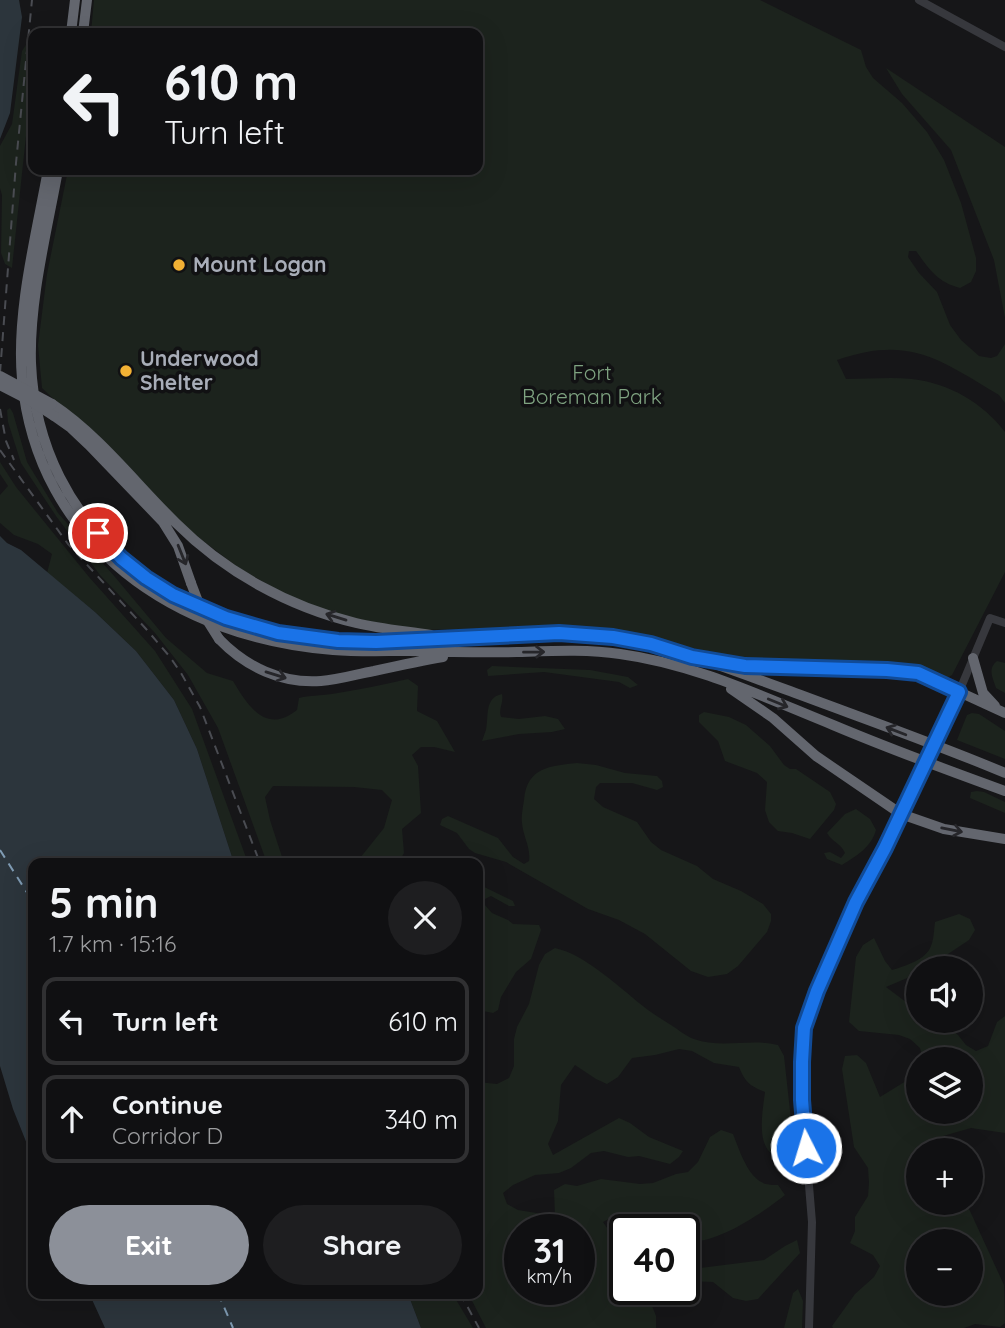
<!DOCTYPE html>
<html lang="en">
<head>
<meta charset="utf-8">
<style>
	:root { --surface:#101012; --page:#1e1e20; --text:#f1f3f6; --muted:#9c9d9f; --line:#303032; --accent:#8c9099 }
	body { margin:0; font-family:Quicksand,sans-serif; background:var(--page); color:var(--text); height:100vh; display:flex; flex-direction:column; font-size:26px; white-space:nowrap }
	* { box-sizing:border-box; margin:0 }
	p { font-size:23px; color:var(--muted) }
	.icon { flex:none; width:38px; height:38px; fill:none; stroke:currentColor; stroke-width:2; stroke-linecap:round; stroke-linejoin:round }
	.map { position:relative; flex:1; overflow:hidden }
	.details { position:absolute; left:28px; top:858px; width:455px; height:441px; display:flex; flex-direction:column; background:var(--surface); border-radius:14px; box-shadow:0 7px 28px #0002,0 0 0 2px var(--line) }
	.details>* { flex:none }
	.guide { position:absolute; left:28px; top:28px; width:455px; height:147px; border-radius:14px; box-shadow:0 7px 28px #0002,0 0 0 2px var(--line); background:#101012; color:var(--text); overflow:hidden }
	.controls { position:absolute; left:906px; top:956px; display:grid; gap:14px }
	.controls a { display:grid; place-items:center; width:77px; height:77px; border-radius:50%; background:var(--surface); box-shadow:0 7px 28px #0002,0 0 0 2px var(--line); font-size:35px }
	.speed { position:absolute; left:504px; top:1214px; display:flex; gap:14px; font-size:35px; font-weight:700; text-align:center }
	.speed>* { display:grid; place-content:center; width:91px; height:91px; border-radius:50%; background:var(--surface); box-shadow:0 7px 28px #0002,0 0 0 2px var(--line); line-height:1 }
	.speed small { font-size:18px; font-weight:400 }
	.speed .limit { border:4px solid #111; border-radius:10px; background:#fff; color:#111 }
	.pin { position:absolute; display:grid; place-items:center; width:60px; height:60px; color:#fff; margin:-30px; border:4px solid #fff; border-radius:50%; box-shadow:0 2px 7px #0007 }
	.me { position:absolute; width:77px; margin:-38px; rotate:355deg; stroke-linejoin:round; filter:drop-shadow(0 0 5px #0008) }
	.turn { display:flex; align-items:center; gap:24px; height:147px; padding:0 21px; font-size:32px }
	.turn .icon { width:91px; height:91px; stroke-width:2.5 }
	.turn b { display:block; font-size:49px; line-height:60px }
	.round { display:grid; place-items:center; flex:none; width:74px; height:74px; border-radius:37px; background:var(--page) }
	.head { display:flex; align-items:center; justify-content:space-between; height:119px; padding:0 21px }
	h1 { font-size:42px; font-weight:700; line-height:52px }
	.action { display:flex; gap:14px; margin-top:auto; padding:14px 21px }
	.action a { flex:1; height:80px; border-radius:42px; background:var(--accent); color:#fff; font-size:28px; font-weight:700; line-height:80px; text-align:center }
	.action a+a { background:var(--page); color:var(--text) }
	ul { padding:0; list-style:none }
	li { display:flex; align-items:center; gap:21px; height:88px; margin:0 14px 10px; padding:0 7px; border:4px solid var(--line); border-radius:14px }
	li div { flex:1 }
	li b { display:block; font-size:26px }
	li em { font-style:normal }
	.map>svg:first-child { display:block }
	.green { fill:#1c231d; fill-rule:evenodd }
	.water { fill:#2c353c }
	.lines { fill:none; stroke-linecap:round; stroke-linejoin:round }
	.ferry { stroke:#7f9bb3; stroke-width:2; stroke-dasharray:9 7; stroke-linecap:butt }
	.tertiary { stroke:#37383d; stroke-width:8 }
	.motorway { stroke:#63666e; stroke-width:10 }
	.rail { stroke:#4a4c52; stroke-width:2; stroke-dasharray:9 7; stroke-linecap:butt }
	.tertiary-bridge { stroke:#37383d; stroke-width:8 }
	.motorway-bridge { stroke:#63666e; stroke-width:10 }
	.oneway { stroke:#26262a }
	.route-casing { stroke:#114b97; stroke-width:18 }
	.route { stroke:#1a73e8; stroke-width:12 }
	.poi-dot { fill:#f2b134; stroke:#111113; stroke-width:2.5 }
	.labels { text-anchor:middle; stroke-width:7; stroke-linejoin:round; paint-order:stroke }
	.poi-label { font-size:21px; font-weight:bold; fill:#a8adb8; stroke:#111113; text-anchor:start }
	.park-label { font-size:21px; fill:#7fa381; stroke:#111113 }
</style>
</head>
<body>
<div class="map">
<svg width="1005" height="1328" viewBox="0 0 1005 1328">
	<rect width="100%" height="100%" fill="#161618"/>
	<path class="green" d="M94 0H760L861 50 866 67 873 78 902 103 927 132 944 160 961 203 976 258V271L971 282 960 288C937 282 929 269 916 251H909L908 257 919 273 937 292 950 325 961 340 979 356 991 358 997 356 1005 344V403L999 395C939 359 909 335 837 360L846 379C868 379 891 377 912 379 949 383 983 403 1005 432V572L952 675 947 678 911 666 754 662 650 638 603 631 549 627 415 630 351 618 295 600 239 568 194 534 42 388 38 345 47 274 68 170H478V33H91Z
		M33 34V70L12 268 5 264 1 253 2 195 0 188V146L12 124 22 51Z
		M886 68 1005 147V318L994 260 951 150 902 94Z
		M10 408 13 413 27 462 58 513 115 577 166 638 207 673 233 681C248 706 266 735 297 710L299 698C310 695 320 696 332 694 357 690 383 685 408 679L418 686 417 711 437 721 455 752 434 747H421L412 755 418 766 421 813 402 829 404 853 398 863H361L360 858 384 828 392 800 382 790 354 787 273 786 265 797 270 820 284 863H267L218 728 188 675 155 633 100 575 56 516 21 463 8 422 7 410Z
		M0 462 16 487 89 577 155 651 192 709 248 863H234L197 749 174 700 136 651 95 612 47 573 52 554 38 544 14 535 0 523V495L8 486 0 474Z
		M997 661 1005 663V693L996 688C993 678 987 669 997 661Z
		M492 666 590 670 628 677 638 685 630 688 619 682 544 672 488 676 487 670Z
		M502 694C504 703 498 709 501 717L519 719 545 716 558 719 565 729 552 732 519 734 482 741C483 739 485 732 486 730 489 716 484 698 502 694Z
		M704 712 729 717 746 725 770 746 784 765 790 769H796L830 792 836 804 834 810 810 839 792 833 778 831 769 822 765 810 767 782 757 773 725 761 718 741 699 722V715Z
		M972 713 979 714 1005 731V759L957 740 967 715Z
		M577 763 596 765 625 773 657 776 662 781 663 787 657 790 632 783H600L596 787 594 799 603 807 637 822 651 842 661 850 697 866 713 879 741 891 763 904 771 914V921L767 932 738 966 727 974 708 977 691 971 645 934 619 920 588 909 506 862 475 853 469 849 457 833 440 825 442 819 448 816 498 838 513 857 524 864 529 861C531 848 523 836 522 823 521 816 523 807 524 800 527 767 550 766 577 763Z
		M977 791 984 792 1005 802V813L970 798 971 792Z
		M856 809 870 819 876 830C871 848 856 856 842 865L827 859 824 853 830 852 841 858 845 853C841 843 832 842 827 833L845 814Z
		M478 884 513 901 515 906H509L491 896 485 899 484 904 492 913 508 920 513 924 539 925 541 930 531 959 516 972 501 997 498 1010 493 1013 478 1010Z
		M959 914 970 919 975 930 969 940 927 968H919V973L886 987 906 1002 919 1009V1020H941L958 1035 966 1045 976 1051 988 1046 997 1022 1005 1016V1133L971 1128 936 1138 929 1150H919V1202H964L970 1211 1004 1285 1005 1323 1000 1327 975 1324 964 1328H833L832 1326 855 1294 874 1277 880 1266 873 1255 850 1243 855 1231V1217L868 1196 869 1183 868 1168 854 1147 842 1069 845 1056 857 1055 866 1063 880 1097 919 1073V1111H971V1059H923L920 1048 910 1039 899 1035 859 1031 849 1022 856 957 863 945 874 938 885 961 892 970C905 966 926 960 931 946 934 939 934 929 935 922ZM919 1241H971V1293H919Z
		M555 948C587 955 622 990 648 1010 655 1015 663 1020 671 1025 678 1029 685 1036 694 1039 722 1049 750 1038 778 1045L784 1056 793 1138 792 1150 782 1159C779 1157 775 1156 772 1154 756 1142 763 1109 765 1092 750 1086 745 1082 739 1067L714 1063 692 1051 679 1049 655 1055 632 1058 618 1077 607 1084 596 1079 575 1065 561 1085 558 1121 548 1144 553 1155 619 1118 630 1123 649 1137 683 1151 679 1157 670 1164 639 1156 628 1157 604 1151 591 1153 571 1168 559 1173 535 1175 513 1185 503 1193 507 1204 518 1210 555 1216 554 1190 565 1184 577 1186 601 1179 640 1184 653 1183 676 1174 688 1172 698 1162 710 1137 721 1130 733 1134C739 1149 748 1179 766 1184 770 1185 774 1185 778 1185L785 1195C761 1214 716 1245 684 1242V1230H651L614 1216 603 1222 610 1232 620 1238 625 1246V1290H648L647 1293 656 1316V1328H486L468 1293H478V1082L497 1084 509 1078 514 1066V1039L517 1027 529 1004 539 965 545 954ZM520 1230H579V1290H520Z
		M797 1240 800 1253 758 1299 746 1301 733 1298 713 1282 684 1281V1270L764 1260 785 1246Z
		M798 1289 803 1301 802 1328H784L793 1293Z
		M412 1293H452L473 1328H421L410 1299Z"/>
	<path class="water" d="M0 0H19L22 17 10 113 0 139Z
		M0 536 7 543 21 550 95 612 136 651 174 700 197 749 234 863H33V1159L13 1109 0 1066Z
		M89 1293H412L410 1299 421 1328H105Z"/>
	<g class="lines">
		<path class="ferry" d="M0 850 33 902
			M218 1293 233 1328"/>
		<path class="tertiary" d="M919 0 1005 47
			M944 720 959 692 990 618 1005 623
			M809 1328 812 1222 802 1100V1062L804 1028 817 991 857 902 885 848 916 781"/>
		<path class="motorway" d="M71 33 75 0
			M83 33 87 0
			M48 170C36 236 16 312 22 379 37 545 177 638 333 650 358 652 383 651 408 651 445 652 481 653 517 652 550 651 587 649 620 654 695 664 763 697 833 725 890 749 947 770 1005 791
			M58 170C47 231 29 301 31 363 38 533 180 633 340 641 432 646 526 624 617 638 676 647 734 671 790 691 862 718 934 743 1005 773
			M52 404C100 436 135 483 176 523 225 572 289 607 356 623 381 629 406 631 431 635
			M54 416 71 428 89 445 163 522 178 546 191 583
			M219 639C246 667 282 684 321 681 339 680 357 674 374 671 397 666 420 661 443 657
			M973 658 983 693 995 706
			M726 663 745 666 887 671 918 673 1005 713
			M731 689 773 718 816 756 901 814 944 829 1005 839"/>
		<path class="rail" d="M0 373 16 163 32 0
			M0 409 6 441 14 460
			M0 450 68 544 147 630 170 657 181 673 200 707 260 863
			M460 1293 479 1328"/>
		<path class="tertiary-bridge" d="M916 781 944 720"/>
		<path class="motorway-bridge" d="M0 376 52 404
			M0 385 31 401 54 416
			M191 583 202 612 219 639"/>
	</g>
	<defs><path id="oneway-shaft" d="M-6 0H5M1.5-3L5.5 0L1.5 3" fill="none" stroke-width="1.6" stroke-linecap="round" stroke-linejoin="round" transform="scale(1.75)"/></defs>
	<g class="oneway">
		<use href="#oneway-shaft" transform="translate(182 555) rotate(68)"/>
		<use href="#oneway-shaft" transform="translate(336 617) rotate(-163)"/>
		<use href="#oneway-shaft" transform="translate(534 652) rotate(-1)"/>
		<use href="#oneway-shaft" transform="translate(276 675) rotate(17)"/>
		<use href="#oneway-shaft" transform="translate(778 703) rotate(22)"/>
		<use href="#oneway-shaft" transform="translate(896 731) rotate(-159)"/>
		<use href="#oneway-shaft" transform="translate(952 830) rotate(11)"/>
	</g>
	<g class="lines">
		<defs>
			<path id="route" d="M98 533 121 558 146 578 173 595 226 618 278 633 338 641 376 642 559 633 613 637 651 644 692 657 745 666 887 670 918 673 959 692 885 848 856 902 817 991 804 1028 802 1062V1100L806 1148"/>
		</defs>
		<use href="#route" class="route-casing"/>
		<use href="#route" class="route"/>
	</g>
	<g class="poi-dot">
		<circle cx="179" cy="265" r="7"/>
		<circle cx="126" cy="371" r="7"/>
	</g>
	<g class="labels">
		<g class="poi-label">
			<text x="193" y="272">Mount Logan</text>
			<text x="140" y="366">Underwood<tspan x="140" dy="24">Shelter</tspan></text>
		</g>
		<g class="park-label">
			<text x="592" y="380">Fort<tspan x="592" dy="24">Boreman Park</tspan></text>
		</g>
	</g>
</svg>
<div class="controls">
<a><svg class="icon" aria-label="sound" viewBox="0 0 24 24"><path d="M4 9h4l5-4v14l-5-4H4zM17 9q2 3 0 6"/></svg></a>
<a><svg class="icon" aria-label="layers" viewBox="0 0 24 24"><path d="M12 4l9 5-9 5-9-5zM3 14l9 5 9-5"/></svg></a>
<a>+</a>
<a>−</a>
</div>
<div class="speed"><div>31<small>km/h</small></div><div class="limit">40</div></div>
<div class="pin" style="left:98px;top:533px;background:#d93025"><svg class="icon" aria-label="arrive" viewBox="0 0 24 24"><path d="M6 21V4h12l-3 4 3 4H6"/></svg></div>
<svg class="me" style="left:806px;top:1148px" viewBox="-20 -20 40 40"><circle r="17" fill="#1a73e8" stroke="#fff" stroke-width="3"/><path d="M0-11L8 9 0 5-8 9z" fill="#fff"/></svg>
<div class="guide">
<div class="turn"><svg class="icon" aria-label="left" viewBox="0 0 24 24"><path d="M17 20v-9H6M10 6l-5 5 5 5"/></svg><div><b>610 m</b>Turn left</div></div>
</div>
<section class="details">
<div class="head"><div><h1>5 min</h1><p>1.7 km · 15:16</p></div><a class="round"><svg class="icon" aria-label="close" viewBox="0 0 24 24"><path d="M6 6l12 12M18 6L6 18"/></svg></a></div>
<ul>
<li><svg class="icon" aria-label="left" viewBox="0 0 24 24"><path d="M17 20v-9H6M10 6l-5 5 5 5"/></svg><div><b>Turn left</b></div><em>610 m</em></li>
<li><svg class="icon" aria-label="ahead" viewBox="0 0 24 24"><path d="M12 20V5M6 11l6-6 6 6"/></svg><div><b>Continue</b><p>Corridor D</p></div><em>340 m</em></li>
</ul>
<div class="action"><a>Exit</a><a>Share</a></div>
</section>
</div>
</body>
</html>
